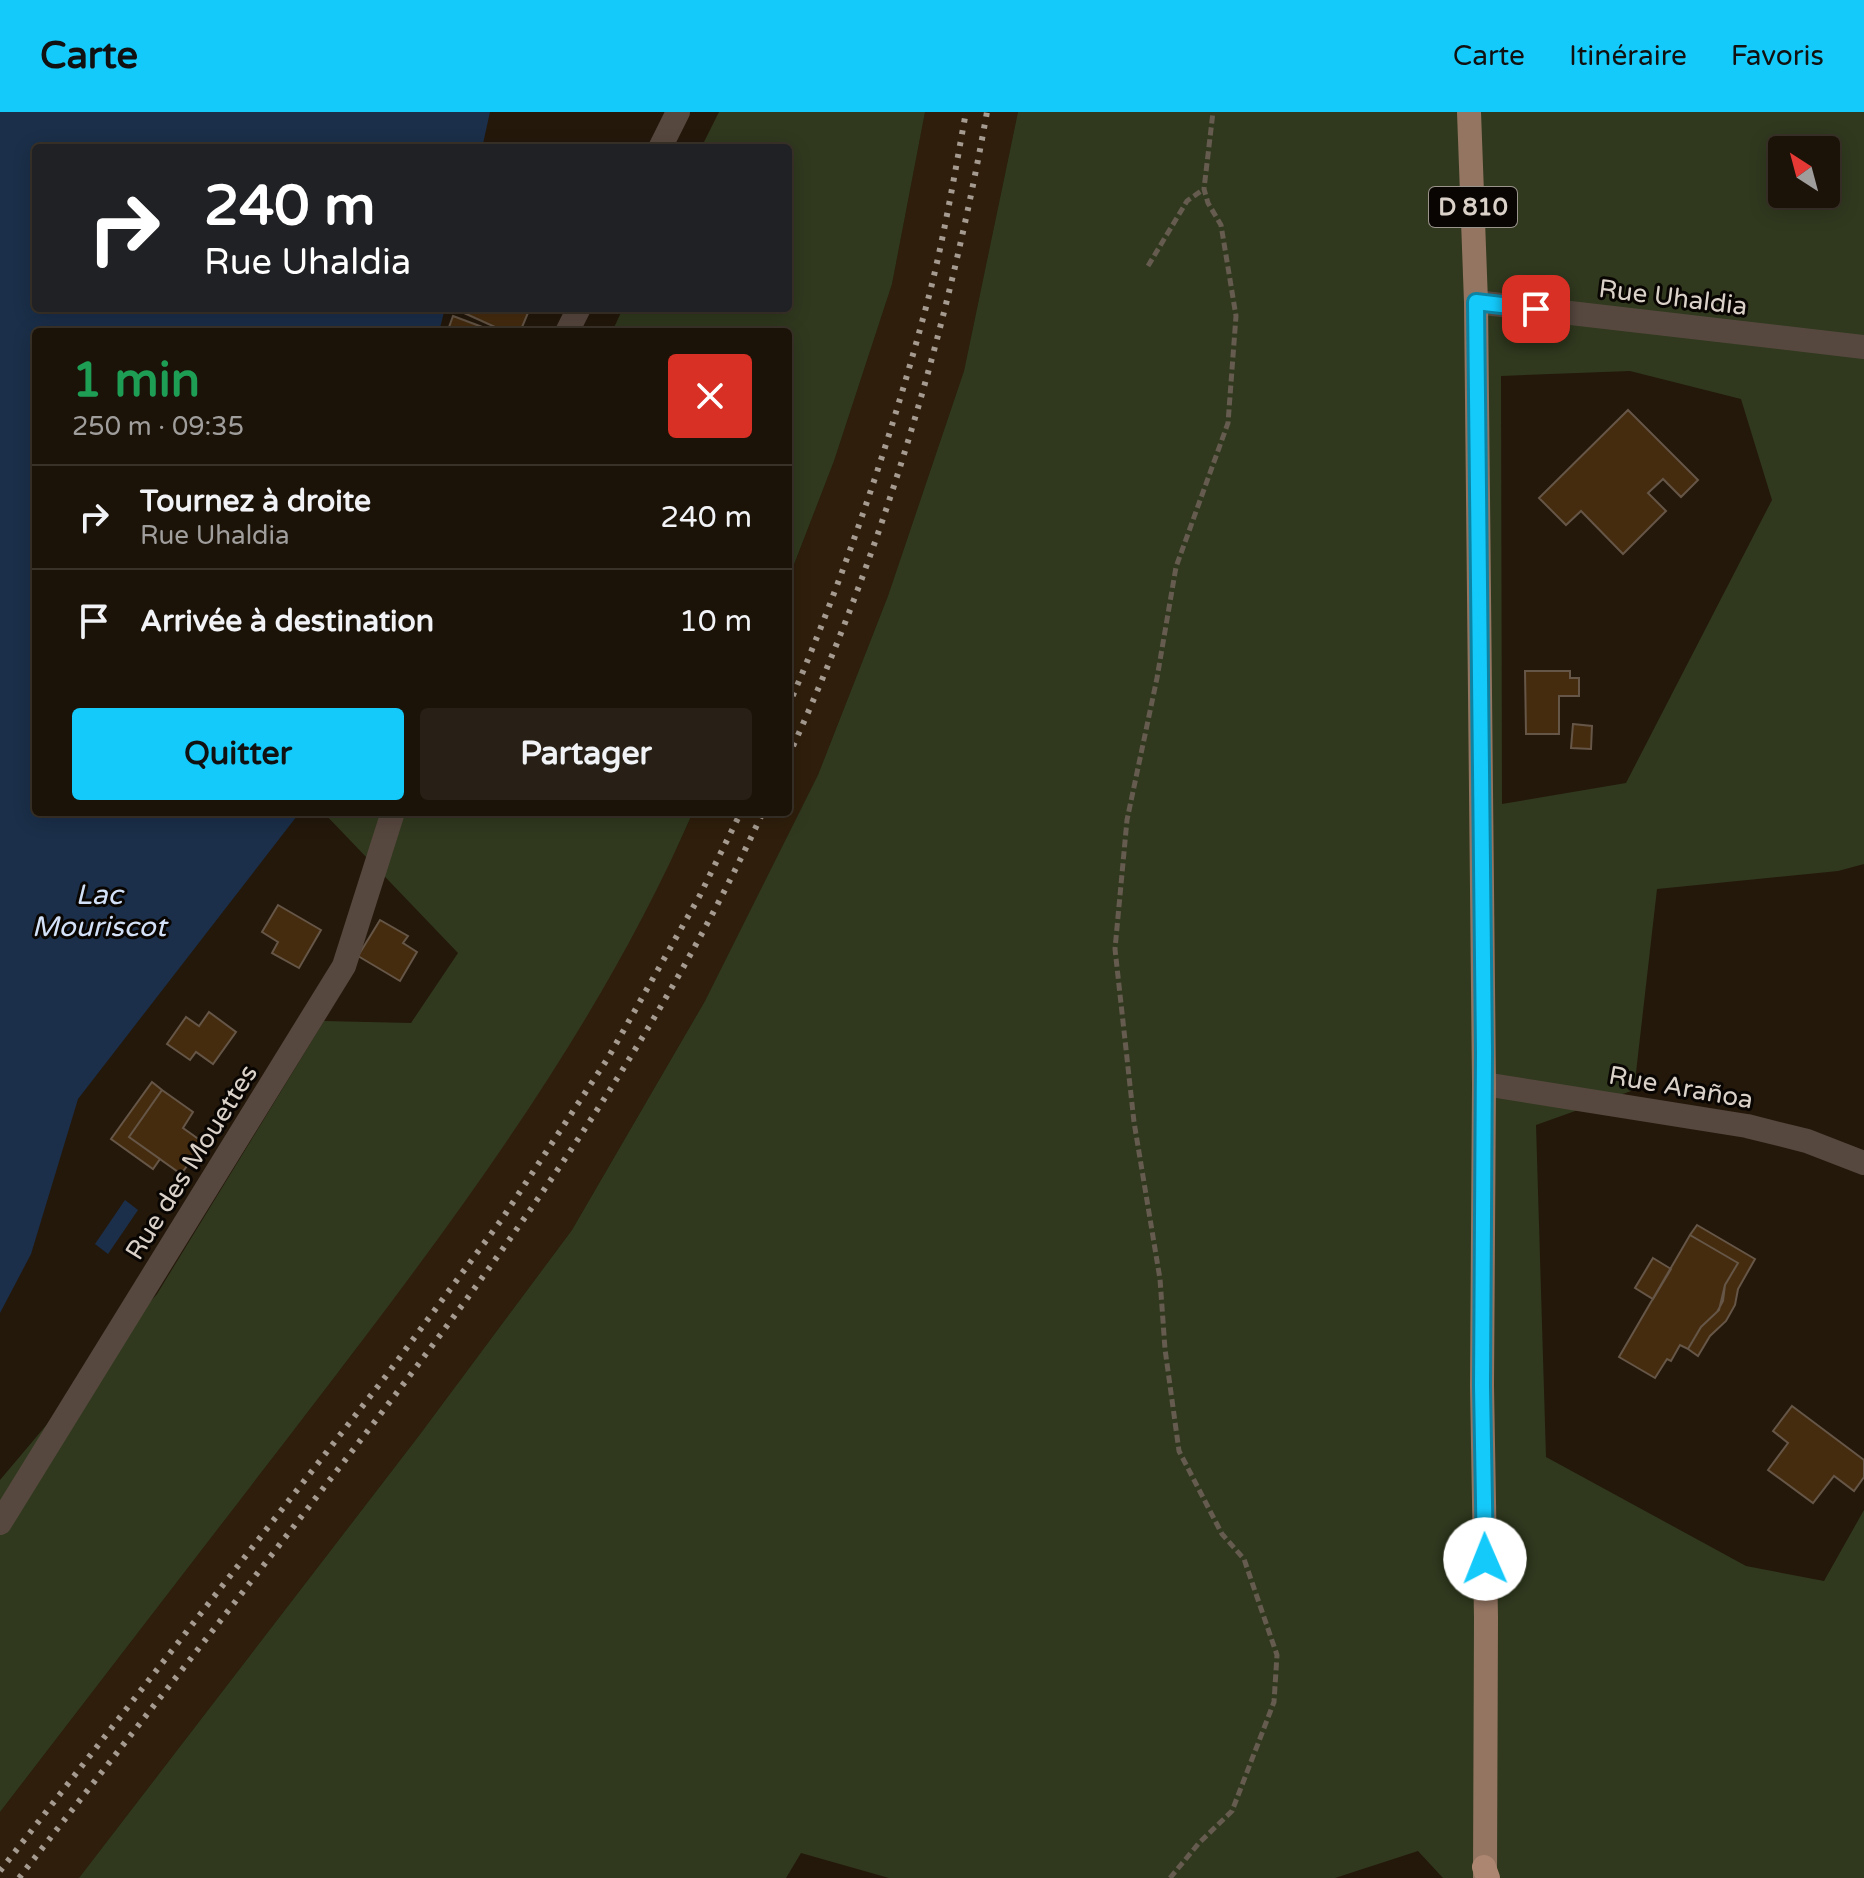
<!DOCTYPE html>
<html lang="fr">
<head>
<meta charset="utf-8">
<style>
	:root { --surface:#1b1208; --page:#282016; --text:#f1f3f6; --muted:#a09e9c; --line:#393229; --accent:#14cafb }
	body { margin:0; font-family:"Varela Round",sans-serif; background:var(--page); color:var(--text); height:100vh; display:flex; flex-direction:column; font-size:30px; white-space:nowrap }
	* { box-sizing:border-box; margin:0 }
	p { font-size:26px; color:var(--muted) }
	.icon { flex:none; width:44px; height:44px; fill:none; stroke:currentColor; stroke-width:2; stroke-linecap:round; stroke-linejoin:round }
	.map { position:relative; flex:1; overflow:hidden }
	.drawer { position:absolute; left:32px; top:216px; width:760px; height:488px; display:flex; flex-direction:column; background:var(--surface); border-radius:8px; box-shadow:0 4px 20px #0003,0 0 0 2px var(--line) }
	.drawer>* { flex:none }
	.banner { position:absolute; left:32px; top:32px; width:760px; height:168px; border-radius:8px; box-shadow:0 4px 20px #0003,0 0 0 2px var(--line); background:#202124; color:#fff; overflow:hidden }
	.needle { width:52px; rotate:324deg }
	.buttons { position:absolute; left:1768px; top:24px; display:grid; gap:16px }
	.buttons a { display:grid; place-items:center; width:72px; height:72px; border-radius:8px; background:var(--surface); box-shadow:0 4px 20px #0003,0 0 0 2px var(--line); font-size:40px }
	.pin { position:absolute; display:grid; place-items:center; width:68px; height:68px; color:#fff; margin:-34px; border-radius:16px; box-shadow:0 4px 12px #0006 }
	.me { position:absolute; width:88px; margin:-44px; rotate:359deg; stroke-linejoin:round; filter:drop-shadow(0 0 6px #0008) }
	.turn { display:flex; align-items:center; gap:28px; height:168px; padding:0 40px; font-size:36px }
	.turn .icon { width:104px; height:104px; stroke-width:2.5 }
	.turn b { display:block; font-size:56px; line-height:68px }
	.round { display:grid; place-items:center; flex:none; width:84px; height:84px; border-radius:8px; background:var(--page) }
	.overview { display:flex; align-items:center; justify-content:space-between; height:136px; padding:0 40px }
	h1 { font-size:48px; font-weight:700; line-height:60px; color:#1e9e55 }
	.primary-button { display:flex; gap:16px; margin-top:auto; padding:16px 40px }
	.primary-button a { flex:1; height:92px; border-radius:8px; background:var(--accent); color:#111; font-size:32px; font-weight:700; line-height:92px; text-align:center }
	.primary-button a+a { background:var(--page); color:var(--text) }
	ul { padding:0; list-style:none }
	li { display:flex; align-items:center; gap:24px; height:104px; padding:0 40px; border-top:2px solid var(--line) }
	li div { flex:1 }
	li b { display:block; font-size:30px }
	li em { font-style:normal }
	header { display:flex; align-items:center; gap:48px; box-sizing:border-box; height:112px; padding:0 40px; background:var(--accent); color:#111 }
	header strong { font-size:38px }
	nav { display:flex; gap:44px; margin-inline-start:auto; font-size:28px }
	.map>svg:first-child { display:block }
	.built { fill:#2f1e0b }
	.green { fill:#30391e; fill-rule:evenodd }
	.water { fill:#1b2f4a }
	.building { fill:#462c0f; stroke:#655647; stroke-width:2 }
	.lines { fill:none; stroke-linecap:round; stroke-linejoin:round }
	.path { stroke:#655b4f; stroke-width:5; stroke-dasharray:8 4; stroke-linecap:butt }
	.street { stroke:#57483f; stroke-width:24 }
	.primary { stroke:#947562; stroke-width:24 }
	.highway { stroke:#ac8670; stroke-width:24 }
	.rail { stroke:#a59b91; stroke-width:6; stroke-dasharray:4 8; stroke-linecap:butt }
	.route-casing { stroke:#0d83a3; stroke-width:20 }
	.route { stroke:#14cafb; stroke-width:14 }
	.labels { text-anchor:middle; stroke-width:6; stroke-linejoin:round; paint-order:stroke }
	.shield { fill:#090502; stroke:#9b948d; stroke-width:2 }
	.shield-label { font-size:24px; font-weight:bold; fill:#dad1c9 }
	.street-label { font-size:26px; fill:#dad1c9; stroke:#090502 }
	.water-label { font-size:28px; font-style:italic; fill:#d2e1f7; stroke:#090502 }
</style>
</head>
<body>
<header>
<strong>Carte</strong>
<nav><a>Carte</a><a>Itinéraire</a><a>Favoris</a></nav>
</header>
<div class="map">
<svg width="1864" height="1766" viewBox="0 0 1864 1766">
	<rect width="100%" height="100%" fill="#24180b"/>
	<path class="built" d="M925 0H1018L964 259 888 484 818 663 705 889 572 1118 418 1325 79 1766H0V1700L356 1237 678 734 693 700H788V468L834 349 892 172Z"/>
	<path class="green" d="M719 0H925L892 172 834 349 788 468V220H612L623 196H788V36H701Z
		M1018 0H1864V752L1838 759 1657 777 1634 978 1536 1013 1546 1345 1746 1454 1824 1469 1864 1398V1766H1443L1418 1739 1335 1766H889L801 1741 786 1766H79L418 1325 572 1118 705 889 818 663 888 484 964 259ZM1782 38H1826V82H1782ZM1630 259 1741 287 1772 388 1626 671 1502 692 1501 264Z
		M323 700H693C598 918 454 1109 310 1297 207 1431 103 1566 0 1700V1368L157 1182 324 909 411 911 458 841Z"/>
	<path class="water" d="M0 0H490L482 36H36V196H445L439 220H36V700H300L78 987 31 1142 0 1201Z
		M125 1088 138 1098 108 1142 95 1132Z"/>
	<path class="building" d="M467 196H530L520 220H506L464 201Z
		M453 204 493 219 453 220 448 218Z
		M1628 298 1698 368 1681 385 1663 367 1648 381 1666 399 1623 442 1581 399 1566 413 1539 386Z
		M1525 559H1570V566H1579V584H1559V622H1526Z
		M1573 612 1592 614 1591 637 1571 636Z
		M278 793 321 818 299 856 272 841 278 830 262 820Z
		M380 808 408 824 403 831 417 840 400 869 358 844Z
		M209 900 236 920 213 952 196 940 190 948 167 932 186 905 199 914Z
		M152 970 162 978 129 1025 160 1047 153 1057 111 1027Z
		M162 978 193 1000 183 1016 204 1031 181 1062 129 1025Z
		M1697 1113 1755 1147 1738 1177 1735 1193 1726 1209 1710 1224 1698 1244 1688 1237 1701 1215 1719 1198 1725 1173 1738 1151 1690 1123Z
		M1690 1123 1738 1151 1725 1173 1723 1189 1717 1200 1701 1215 1688 1237 1680 1233 1671 1249 1667 1247 1655 1266 1619 1245Z
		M1653 1146 1671 1157 1653 1187 1635 1176Z
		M1792 1294 1864 1348V1365L1854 1379 1834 1364 1813 1391 1768 1358 1788 1331 1773 1319Z"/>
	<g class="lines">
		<path class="path" d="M1148 154 1187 89 1204 77
			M1170 1766 1199 1731 1232 1699 1274 1590 1277 1543 1244 1447 1222 1422 1179 1339 1165 1237 1160 1167 1134 1010 1115 837 1127 708 1157 566 1176 455 1228 311 1236 204 1221 113 1208 91 1204 77 1213 0"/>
		<path class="street" d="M660 36 678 0
			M1476 190 1864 235
			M567 220 579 196
			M1484 972 1747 1014 1807 1029 1864 1051
			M0 1411 344 854 393 700"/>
		<path class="primary" d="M1469 0 1476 190 1484 972 1482 1274 1486 1505 1485 1766"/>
		<path class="highway" d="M1484 1755 1488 1766"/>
		<path class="rail" d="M788 595C846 460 893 322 930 180 945 120 955 60 966 0
			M788 645C883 439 947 223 987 0
			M0 1759 386 1264 502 1107 608 946 699 785 741 700
			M19 1766C121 1635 224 1505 325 1374 490 1162 650 944 763 700"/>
	</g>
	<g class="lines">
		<defs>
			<path id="route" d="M1485 1447 1482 1274 1484 940 1476 190 1536 197"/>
		</defs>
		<use href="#route" class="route-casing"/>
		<use href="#route" class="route"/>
	</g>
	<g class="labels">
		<rect class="shield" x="1429" y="75" width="88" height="40" rx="6"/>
		<g class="shield-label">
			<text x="1473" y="103">D 810</text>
		</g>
		<g class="street-label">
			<text transform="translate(1673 185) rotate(7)" y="9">Rue Uhaldia</text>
			<text transform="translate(1681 975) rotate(10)" y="9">Rue Arañoa</text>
			<text transform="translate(191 1050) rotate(-58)" y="9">Rue des Mouettes</text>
		</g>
		<g class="water-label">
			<text x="99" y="792">Lac<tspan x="99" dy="32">Mouriscot</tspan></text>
		</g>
	</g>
</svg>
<div class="buttons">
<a><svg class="needle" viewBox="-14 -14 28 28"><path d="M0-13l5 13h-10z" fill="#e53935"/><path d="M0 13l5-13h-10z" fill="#a09e9c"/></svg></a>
</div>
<div class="pin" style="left:1536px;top:197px;background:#d93025"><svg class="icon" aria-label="arrive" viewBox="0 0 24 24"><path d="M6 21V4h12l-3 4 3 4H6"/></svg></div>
<svg class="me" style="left:1485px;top:1447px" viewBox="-20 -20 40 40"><circle r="19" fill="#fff"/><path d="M0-13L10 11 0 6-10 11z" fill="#14cafb"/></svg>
<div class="banner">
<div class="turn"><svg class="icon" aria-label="right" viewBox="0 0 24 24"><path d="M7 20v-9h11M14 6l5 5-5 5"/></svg><div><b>240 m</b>Rue Uhaldia</div></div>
</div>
<section class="drawer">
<div class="overview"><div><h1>1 min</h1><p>250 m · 09:35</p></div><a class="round" style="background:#d93025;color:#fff"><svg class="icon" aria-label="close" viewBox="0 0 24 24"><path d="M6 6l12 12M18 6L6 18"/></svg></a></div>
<ul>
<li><svg class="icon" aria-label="right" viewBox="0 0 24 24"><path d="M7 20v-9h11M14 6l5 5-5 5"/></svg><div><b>Tournez à droite</b><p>Rue Uhaldia</p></div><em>240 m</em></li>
<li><svg class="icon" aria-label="arrive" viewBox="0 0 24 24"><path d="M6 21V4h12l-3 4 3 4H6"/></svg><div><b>Arrivée à destination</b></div><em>10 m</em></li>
</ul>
<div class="primary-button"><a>Quitter</a><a>Partager</a></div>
</section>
</div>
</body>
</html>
